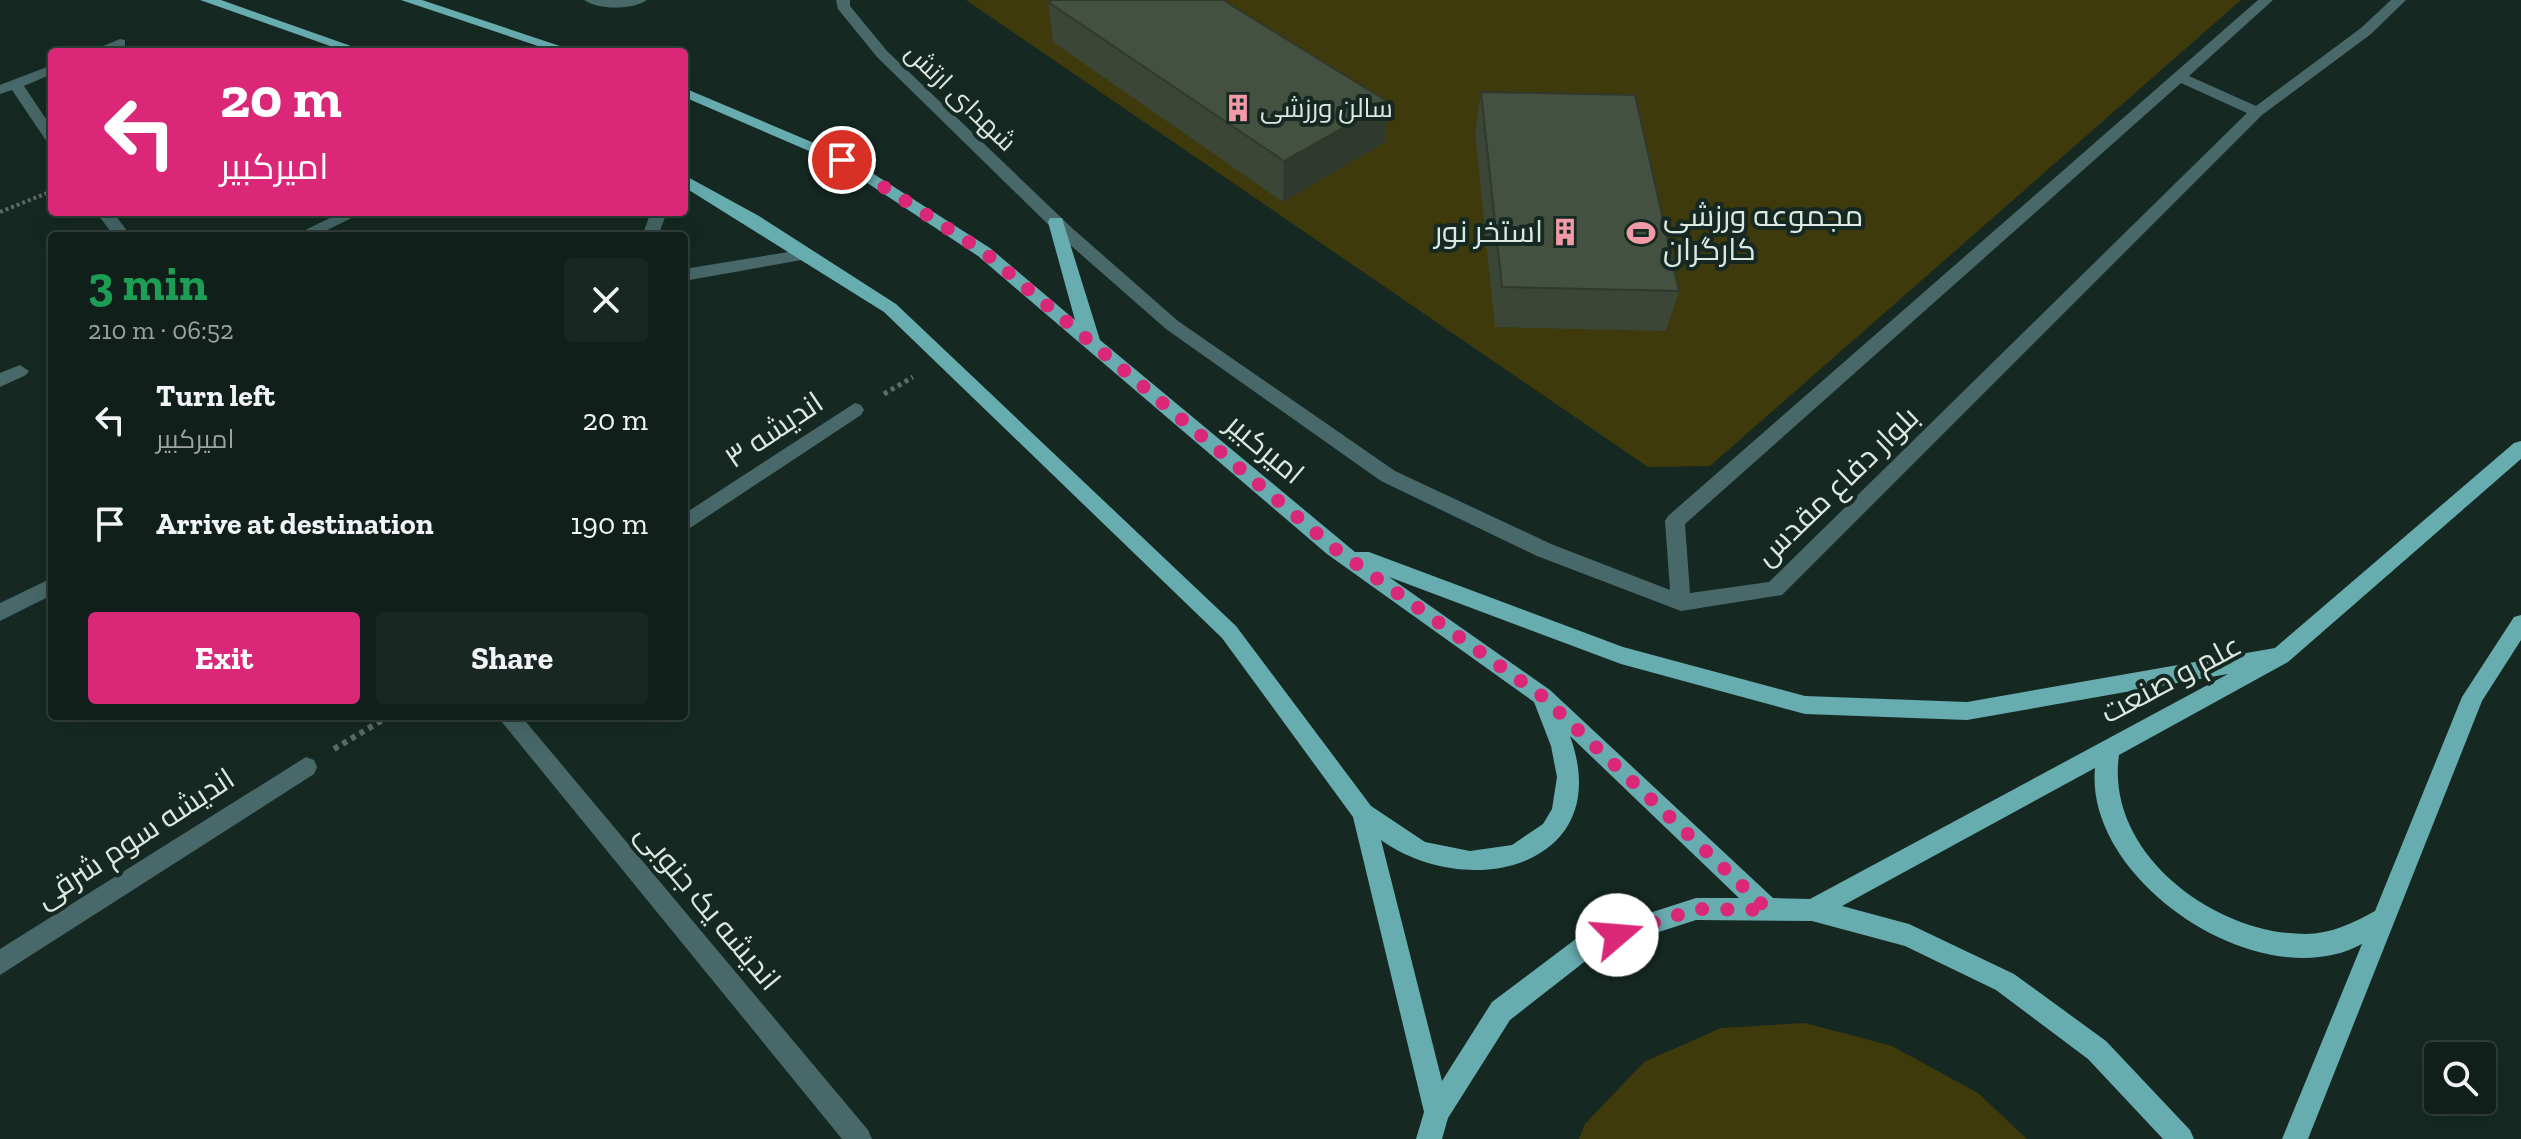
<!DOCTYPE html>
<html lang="en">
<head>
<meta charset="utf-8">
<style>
	:root { --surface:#101f1a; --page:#192723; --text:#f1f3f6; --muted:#9ca2a2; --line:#303d39; --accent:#db2777 }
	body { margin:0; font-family:"Zilla Slab",Cairo,serif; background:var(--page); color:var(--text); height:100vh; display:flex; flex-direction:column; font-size:30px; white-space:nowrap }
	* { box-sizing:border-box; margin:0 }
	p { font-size:26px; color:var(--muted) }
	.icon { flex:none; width:44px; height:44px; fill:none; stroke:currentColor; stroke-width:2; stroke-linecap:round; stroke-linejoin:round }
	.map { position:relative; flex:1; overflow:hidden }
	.details { position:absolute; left:48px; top:232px; width:640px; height:488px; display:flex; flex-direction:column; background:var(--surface); border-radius:8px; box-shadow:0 8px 32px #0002,0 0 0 2px var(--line) }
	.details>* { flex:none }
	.guide { position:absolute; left:48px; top:48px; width:640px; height:168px; border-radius:8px; box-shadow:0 8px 32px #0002,0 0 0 2px var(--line); background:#db2777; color:#fff; overflow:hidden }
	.tools { position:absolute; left:2424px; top:1042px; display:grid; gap:16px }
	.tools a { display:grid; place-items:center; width:72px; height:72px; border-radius:8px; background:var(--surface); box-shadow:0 8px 32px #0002,0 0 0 2px var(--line); font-size:40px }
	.pin { position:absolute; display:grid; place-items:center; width:68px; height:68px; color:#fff; margin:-34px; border:4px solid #fff; border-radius:50%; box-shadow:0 2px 8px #0007 }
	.me { position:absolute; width:88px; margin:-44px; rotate:72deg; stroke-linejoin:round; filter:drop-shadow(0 0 6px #0008) }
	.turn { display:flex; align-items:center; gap:28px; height:168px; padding:0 40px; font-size:36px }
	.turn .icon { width:104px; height:104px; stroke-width:2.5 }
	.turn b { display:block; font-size:56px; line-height:68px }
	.round { display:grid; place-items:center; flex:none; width:84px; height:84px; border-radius:8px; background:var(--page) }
	.headline { display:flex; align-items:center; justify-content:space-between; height:136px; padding:0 40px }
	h1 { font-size:48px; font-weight:800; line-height:60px; color:#1e9e55 }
	.action { display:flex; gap:16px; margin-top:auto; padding:16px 40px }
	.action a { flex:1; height:92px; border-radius:8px; background:var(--accent); color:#fff; font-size:32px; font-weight:800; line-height:92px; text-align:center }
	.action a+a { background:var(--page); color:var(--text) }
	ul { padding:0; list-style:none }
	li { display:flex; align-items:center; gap:24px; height:104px; padding:0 40px }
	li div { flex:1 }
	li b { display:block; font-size:30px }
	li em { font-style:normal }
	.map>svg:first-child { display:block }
	.green { fill:#3e3a0b }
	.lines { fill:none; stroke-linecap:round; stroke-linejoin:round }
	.path-far2 { stroke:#5c6d67; stroke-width:4; stroke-dasharray:3 3; stroke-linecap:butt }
	.path-far1 { stroke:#5c6d67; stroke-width:5; stroke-dasharray:4 4; stroke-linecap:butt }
	.path { stroke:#5c6d67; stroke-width:6; stroke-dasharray:5 5; stroke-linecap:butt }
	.minor { fill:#486869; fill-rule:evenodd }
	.major { fill:#67acaf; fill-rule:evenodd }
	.wall { fill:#3b4637 }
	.shaded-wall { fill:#30392d }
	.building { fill:#455140; stroke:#30392d; stroke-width:2 }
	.route { stroke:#db2777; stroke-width:14; stroke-dasharray:0 25.2 }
	.labels { text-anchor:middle; stroke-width:8; stroke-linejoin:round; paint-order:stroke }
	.far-street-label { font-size:26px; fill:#dce8e2; stroke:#152922 }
	.far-poi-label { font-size:26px; fill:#dce8e2; stroke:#152922; text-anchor:start }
	.poi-label { font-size:30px; fill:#dce8e2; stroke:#152922; text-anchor:start }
	.street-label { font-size:30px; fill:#dce8e2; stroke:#152922 }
</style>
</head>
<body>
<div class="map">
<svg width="2521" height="1139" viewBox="0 0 2521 1139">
	<rect width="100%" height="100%" fill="#152922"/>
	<path class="green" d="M966 0H2241L1710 466 1648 467Z
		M1805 1023 1892 1046 1978 1093 2027 1139H1579L1585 1124 1644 1062 1721 1028Z"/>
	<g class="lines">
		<path class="path-far2" d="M0 212 52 191"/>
		<path class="path-far1" d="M884 394 913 377"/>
		<path class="path" d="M334 749 389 716"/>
		<path class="minor" d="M584 0H647C633 10 598 10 584 0Z
			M836 0H850V6L887 51 1072 228 1178 321 1395 471 1551 544 1670 590 1665 521 1668 516 2258 0H2273L2189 76 2256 106 2361 28 2391 0H2406L2371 34 2262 115 1782 595 1681 611 1537 556 1381 481 1166 329 1060 236 877 57 838 9ZM2181 83 2247 113 1769 582 1690 593 1685 524Z
			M120 39 125 40V46L109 52H89Z
			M52 65V74L24 86 52 128V144L47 142 12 90 0 94V85Z
			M96 212H113L131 236H114Z
			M342 212H364L315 236H293Z
			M651 212H667L658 236H642Z
			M807 249 815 254 813 258 684 281V269Z
			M20 365 29 371 26 375 0 387V373Z
			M855 403 861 405 864 410 861 415 684 532V514Z
			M52 578V595L0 621V603Z
			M497 716H521L868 1130 872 1139H842Z
			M306 757 314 760 317 767 314 774 0 975V949Z"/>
		<path class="major" d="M200 0H221L368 52H347Z
			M401 0H422L578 52H556Z
			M684 88 847 157 990 248 1075 320 1048 222 1050 218H1062L1100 340 1355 552H1369L1623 647 1805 696 1967 702 2275 648 2514 443 2521 441V459L2288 662 2119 755C2105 853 2214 934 2305 934 2331 934 2353 923 2375 911L2462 697 2514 617 2521 615V640L2482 701 2308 1139H2282L2362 944C2261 999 2084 881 2095 768L1842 906 1909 924 2014 974 2106 1041 2190 1130 2194 1139H2163L2088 1059 1996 990 1905 946 1812 921 1696 920 1597 952 1510 1020 1448 1118 1442 1139H1416L1424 1112 1353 817 1222 638 884 312 684 187V175L759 216 896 304 1236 626 1371 806 1425 842 1470 851 1512 845 1543 824 1552 809 1557 777 1551 746 1534 702 1327 554 978 256 837 163 684 97ZM1389 577 1621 664 1805 714 1967 720 2228 674 1810 899 1773 898 1550 690ZM1570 736 1739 898H1696L1581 935 1492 1002 1442 1081 1381 840C1469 903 1617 866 1570 736Z"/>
	</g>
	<path class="wall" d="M1048 2 1388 102 1385 142 1283 202 1053 42Z
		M1481 92 1679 291 1666 331 1495 327 1475 133Z"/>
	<path class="shaded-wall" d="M1388 102 1385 142 1283 202 1284 161Z"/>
	<path class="building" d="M1053 0H1223L1388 102 1284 161 1048 2Z
		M1481 92 1635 95 1679 291 1502 287Z"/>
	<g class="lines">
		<path class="route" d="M842 160 984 252 1334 548 1542 696 1768 910 1696 909 1617 935"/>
	</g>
	<defs>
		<symbol id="building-bare" viewBox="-9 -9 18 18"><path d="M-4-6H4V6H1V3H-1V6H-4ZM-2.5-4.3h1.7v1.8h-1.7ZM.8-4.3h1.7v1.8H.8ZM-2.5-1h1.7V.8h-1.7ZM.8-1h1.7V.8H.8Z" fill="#f39aa8" stroke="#152922" stroke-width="2.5" paint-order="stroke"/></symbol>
		<symbol id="stadium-bare" viewBox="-9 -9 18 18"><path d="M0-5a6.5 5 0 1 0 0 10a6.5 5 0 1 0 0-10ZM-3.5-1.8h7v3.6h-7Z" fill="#f39aa8" stroke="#152922" stroke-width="2.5" paint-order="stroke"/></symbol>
	</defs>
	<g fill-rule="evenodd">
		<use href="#building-bare" x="1218" y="88" width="40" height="40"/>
		<use href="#building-bare" x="1545" y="212" width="40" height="40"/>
		<use href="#stadium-bare" x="1621" y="213" width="40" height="40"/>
	</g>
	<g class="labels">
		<g class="far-street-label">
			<text transform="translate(961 97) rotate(44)" y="9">شهدای ارتش</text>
		</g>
		<g class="far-poi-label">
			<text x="1260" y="117">سالن ورزشی</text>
		</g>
		<g class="poi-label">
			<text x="1663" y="226">مجموعه ورزشی<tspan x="1663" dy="34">کارگران</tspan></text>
			<text x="1543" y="242" text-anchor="end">استخر نور</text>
		</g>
		<g class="street-label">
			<text transform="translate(774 430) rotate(-34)" y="10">اندیشه ۳</text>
			<text transform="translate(1265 449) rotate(40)" y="10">امیرکبیر</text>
			<text transform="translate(1837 486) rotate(-44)" y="10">بلوار دفاع مقدس</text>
			<text transform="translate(2171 679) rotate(-28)" y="10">علم و صنعت</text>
			<text transform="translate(135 838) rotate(-33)" y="10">اندیشه سوم شرقی</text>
			<text transform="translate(708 907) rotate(50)" y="10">اندیشه یک جنوبی</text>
		</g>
	</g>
</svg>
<div class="tools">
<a><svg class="icon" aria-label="search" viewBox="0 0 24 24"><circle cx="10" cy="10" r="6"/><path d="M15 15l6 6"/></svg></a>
</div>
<div class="pin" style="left:842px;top:160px;background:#d93025"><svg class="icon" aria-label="arrive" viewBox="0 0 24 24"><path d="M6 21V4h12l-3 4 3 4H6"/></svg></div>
<svg class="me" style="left:1617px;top:935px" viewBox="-20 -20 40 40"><circle r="19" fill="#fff"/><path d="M0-13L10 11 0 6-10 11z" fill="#db2777"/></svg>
<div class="guide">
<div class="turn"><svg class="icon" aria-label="left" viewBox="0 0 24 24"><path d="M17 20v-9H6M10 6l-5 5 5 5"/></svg><div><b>20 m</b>امیرکبیر</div></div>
</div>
<section class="details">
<div class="headline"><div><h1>3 min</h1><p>210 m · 06:52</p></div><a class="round"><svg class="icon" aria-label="close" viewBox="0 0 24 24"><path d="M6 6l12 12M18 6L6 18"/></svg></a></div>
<ul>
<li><svg class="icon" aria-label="left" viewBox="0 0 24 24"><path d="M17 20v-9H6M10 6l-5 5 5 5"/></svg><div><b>Turn left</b><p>امیرکبیر</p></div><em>20 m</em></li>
<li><svg class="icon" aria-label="arrive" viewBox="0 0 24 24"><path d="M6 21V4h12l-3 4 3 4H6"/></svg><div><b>Arrive at destination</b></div><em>190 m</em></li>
</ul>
<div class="action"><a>Exit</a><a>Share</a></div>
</section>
</div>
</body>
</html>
